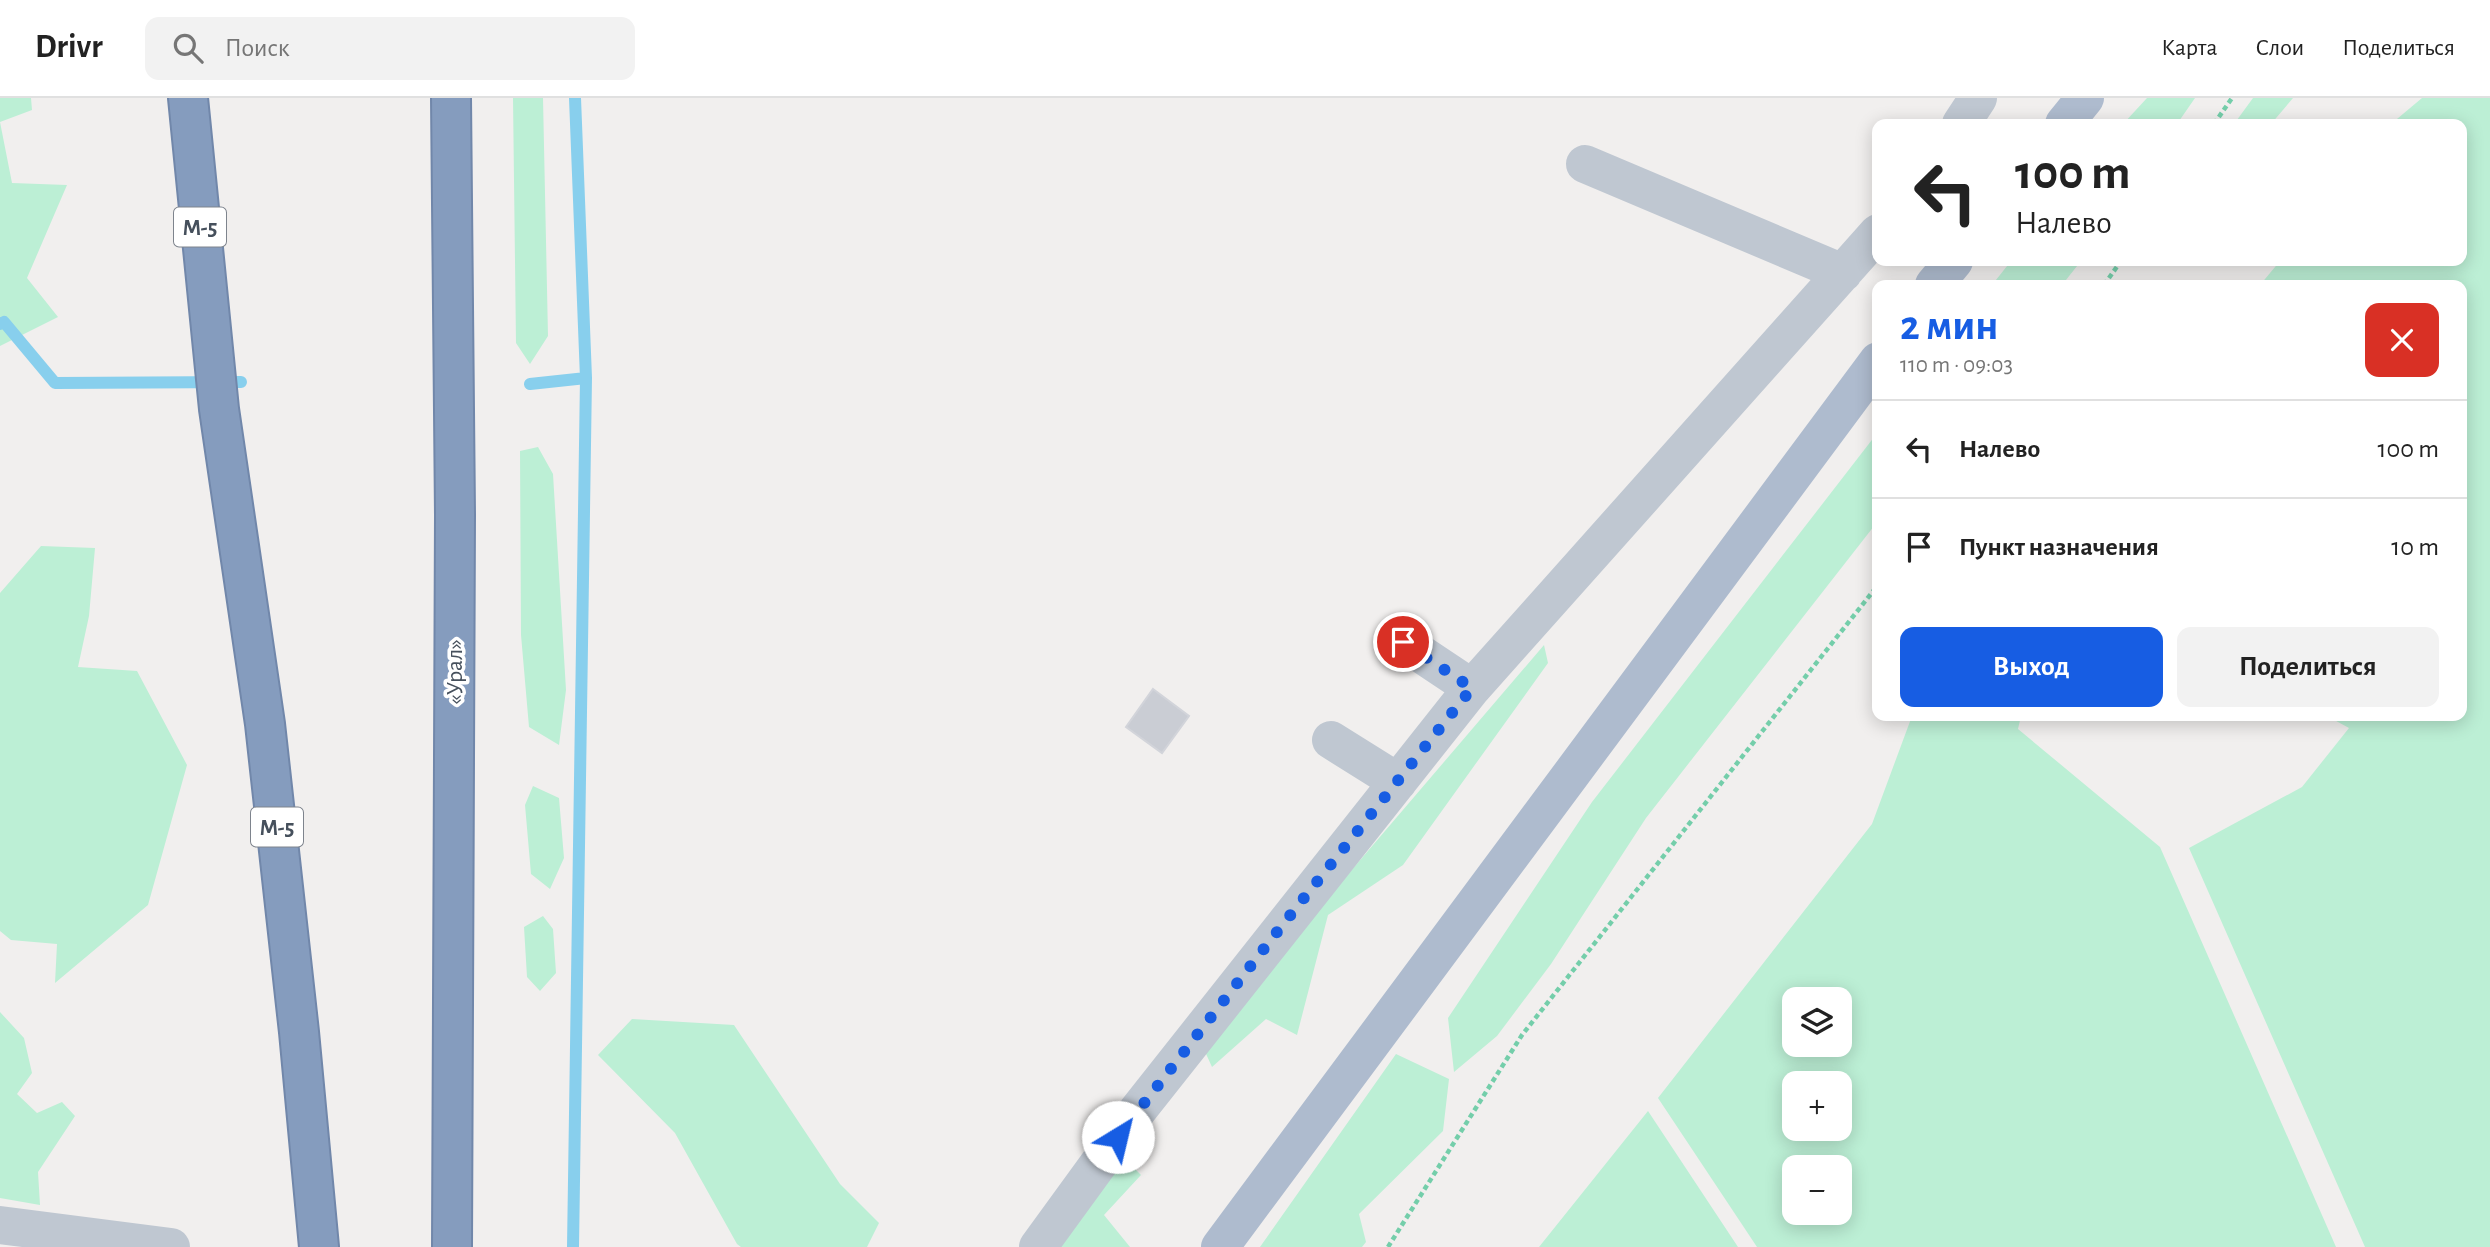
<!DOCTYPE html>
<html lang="ru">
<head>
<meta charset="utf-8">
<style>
	:root { --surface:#fff; --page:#f2f2f2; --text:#222; --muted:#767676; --line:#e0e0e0; --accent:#175de3 }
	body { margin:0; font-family:"Alegreya Sans",sans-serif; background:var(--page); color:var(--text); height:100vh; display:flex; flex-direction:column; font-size:26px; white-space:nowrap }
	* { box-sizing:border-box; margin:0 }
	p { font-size:23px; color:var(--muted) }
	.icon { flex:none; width:38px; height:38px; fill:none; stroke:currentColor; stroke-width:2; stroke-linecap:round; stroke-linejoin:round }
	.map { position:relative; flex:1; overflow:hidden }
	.side { position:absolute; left:1872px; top:182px; width:595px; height:441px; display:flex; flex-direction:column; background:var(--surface); border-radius:14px; box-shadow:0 4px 18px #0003 }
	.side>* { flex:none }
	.hud { position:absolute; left:1872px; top:21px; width:595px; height:147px; border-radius:14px; box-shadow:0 4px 18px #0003; background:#fff; color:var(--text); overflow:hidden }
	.buttons { position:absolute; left:1782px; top:889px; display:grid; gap:14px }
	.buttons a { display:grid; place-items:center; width:70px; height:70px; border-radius:14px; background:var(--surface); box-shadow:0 4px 18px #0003; font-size:35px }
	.pin { position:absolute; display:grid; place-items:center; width:60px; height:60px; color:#fff; margin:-30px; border:4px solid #fff; border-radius:50%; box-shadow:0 2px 7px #0007 }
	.me { position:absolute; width:77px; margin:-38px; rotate:36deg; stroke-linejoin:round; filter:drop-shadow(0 0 5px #0008) }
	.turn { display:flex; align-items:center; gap:24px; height:147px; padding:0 28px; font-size:32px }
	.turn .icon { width:91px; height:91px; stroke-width:2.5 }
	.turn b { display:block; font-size:49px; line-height:60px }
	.round { display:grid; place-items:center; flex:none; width:74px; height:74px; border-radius:14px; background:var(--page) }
	.headline { display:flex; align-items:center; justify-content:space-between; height:119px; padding:0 28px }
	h1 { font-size:42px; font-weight:600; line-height:52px; color:var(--accent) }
	.cta { display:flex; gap:14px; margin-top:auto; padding:14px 28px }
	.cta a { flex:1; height:80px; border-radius:14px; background:var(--accent); color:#fff; font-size:28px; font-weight:600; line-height:80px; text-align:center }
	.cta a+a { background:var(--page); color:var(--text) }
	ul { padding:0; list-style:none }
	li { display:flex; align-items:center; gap:21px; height:98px; padding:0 28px; border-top:2px solid var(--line) }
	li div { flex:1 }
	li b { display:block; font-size:26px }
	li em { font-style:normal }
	header { display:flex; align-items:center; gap:42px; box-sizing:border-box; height:98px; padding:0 35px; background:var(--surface); border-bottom:2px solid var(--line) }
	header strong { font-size:33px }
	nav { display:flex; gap:38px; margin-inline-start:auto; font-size:24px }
	.search { width:490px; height:63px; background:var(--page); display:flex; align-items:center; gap:18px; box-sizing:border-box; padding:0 24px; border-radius:14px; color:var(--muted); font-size:26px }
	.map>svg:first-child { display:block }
	.green { fill:#bcefd5; fill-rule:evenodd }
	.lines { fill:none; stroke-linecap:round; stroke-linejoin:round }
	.stream { stroke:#88cfed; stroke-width:12 }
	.building { fill:#cacdd4; stroke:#d2d4da; stroke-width:2 }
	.highway-casing { stroke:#7187aa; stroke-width:42 }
	.path { stroke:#74ceaa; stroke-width:4.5; stroke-dasharray:5 3.5; stroke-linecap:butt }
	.minor { stroke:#bfc7d1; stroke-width:38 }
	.major { stroke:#aebbce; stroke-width:38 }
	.highway { stroke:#859cbe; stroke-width:38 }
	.route { stroke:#175de3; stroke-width:12; stroke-dasharray:0 21.6 }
	.labels { text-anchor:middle; stroke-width:7; stroke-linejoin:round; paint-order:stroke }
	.shield { fill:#fff; stroke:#7e848d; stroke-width:2 }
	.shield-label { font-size:23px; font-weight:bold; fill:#46505c }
	.street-label { font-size:24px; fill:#46505c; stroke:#fff }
</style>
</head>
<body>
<header>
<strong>Drivr</strong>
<div class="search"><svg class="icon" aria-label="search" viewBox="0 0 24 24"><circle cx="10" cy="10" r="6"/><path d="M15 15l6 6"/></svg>Поиск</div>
<nav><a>Карта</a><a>Слои</a><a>Поделиться</a></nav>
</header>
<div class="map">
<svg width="2490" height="1149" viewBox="0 0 2490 1149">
	<rect width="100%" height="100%" fill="#f1efee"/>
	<path class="green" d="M0 0H31L32 12 0 24 12 85 67 87 27 180 58 219 0 248Z
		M513 0H543L548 238 530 266 516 245Z
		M2147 0H2195L2177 26H2123Z
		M2253 0H2293L2271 26H2234Z
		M2422 0H2490V1149H2365L2189 750 2302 689 2349 630 2327 618H2462V187H2260L2280 163H2462V26H2391Z
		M2011 163H2081L2062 187H1992Z
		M1878 334V423L1646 720 1551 866 1497 938 1454 974 1448 920 1592 704Z
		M538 349 553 376 566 592 559 647 529 629 521 537 520 353Z
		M41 448 95 450 89 518 78 569 137 573 187 667 148 807 55 885 57 846 11 842 0 833V495Z
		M1544 547 1548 565 1403 767 1328 817 1297 937 1266 921 1212 969 1202 947Z
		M1912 618H2021L2018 631 2160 749 2336 1149H1757L1658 1000 1872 726ZM1794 901H1839V947H1794ZM1794 985H1839V1031H1794ZM1794 1069H1839V1115H1794Z
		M533 688 559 700 564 760 550 791 531 776 525 707Z
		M543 818 553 831 556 875 540 893 527 879 524 829Z
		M0 914 24 940 32 975 17 996 37 1015 62 1004 75 1018 38 1074 40 1107 0 1100Z
		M632 921 734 927 840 1086 879 1125 867 1149H741L737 1146 675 1035 598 957Z
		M1396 956 1449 981 1443 1033 1359 1116 1366 1144 1362 1149H1260Z
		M1648 1013 1738 1149H1539Z
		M1121 1057 1141 1077 1104 1117 1130 1149H1042Z"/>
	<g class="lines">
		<path class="stream" d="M575 0 586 280
			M0 226 4 224 55 285 241 284
			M530 286 586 280 573 1149"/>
	</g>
	<path class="building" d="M1153 591 1189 618 1162 655 1126 629Z"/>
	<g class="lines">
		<defs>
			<path id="highway" d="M188 0 219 311 265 626 299 934 319 1149
				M451 0 455 417 452 1149"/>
		</defs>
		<use href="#highway" class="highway-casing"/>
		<path class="path" d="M2214 26 2232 0
			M2104 187 2121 163
			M1388 1149 1522 937 1878 487"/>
		<path class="minor" d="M1961 26 1978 0
			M1585 66 1843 175
			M1403 544 1472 590
			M1331 642 1398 684
			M0 1127 171 1149
			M1038 1149 1134 1017 1472 590 1878 135"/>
		<path class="major" d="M2064 26 2085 0
			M1934 187 1954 163
			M1220 1149 1878 263"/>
		<use href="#highway" class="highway"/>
	</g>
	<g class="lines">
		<path class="route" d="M1118 1039 1280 830 1472 590 1403 544"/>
	</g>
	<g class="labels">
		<g class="shield">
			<rect x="174" y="109.5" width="52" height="39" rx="5"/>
			<rect x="251" y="709.5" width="52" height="39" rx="5"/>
		</g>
		<g class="shield-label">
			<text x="200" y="137">М-5</text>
			<text x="277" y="737">М-5</text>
		</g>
		<g class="street-label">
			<text transform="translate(454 574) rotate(-90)" y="8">«Урал»</text>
		</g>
	</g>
</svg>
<div class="buttons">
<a><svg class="icon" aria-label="layers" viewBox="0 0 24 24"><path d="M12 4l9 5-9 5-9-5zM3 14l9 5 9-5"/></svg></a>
<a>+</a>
<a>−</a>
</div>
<div class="pin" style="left:1403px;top:544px;background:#d93025"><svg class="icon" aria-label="arrive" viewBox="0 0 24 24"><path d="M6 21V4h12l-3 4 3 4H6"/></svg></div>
<svg class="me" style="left:1118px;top:1039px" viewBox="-20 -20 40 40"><circle r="19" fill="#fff"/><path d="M0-13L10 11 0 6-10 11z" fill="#175de3"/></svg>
<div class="hud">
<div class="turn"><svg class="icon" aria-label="left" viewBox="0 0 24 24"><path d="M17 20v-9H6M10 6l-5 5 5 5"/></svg><div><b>100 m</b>Налево</div></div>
</div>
<section class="side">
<div class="headline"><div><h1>2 мин</h1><p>110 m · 09:03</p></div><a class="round" style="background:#d93025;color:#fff"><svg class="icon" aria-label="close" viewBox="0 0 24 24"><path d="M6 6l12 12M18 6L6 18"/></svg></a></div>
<ul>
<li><svg class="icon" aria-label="left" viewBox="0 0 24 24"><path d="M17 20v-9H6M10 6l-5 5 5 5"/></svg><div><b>Налево</b></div><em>100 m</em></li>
<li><svg class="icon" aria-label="arrive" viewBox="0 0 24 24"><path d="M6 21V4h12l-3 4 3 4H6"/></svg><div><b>Пункт назначения</b></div><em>10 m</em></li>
</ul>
<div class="cta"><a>Выход</a><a>Поделиться</a></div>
</section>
</div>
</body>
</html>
